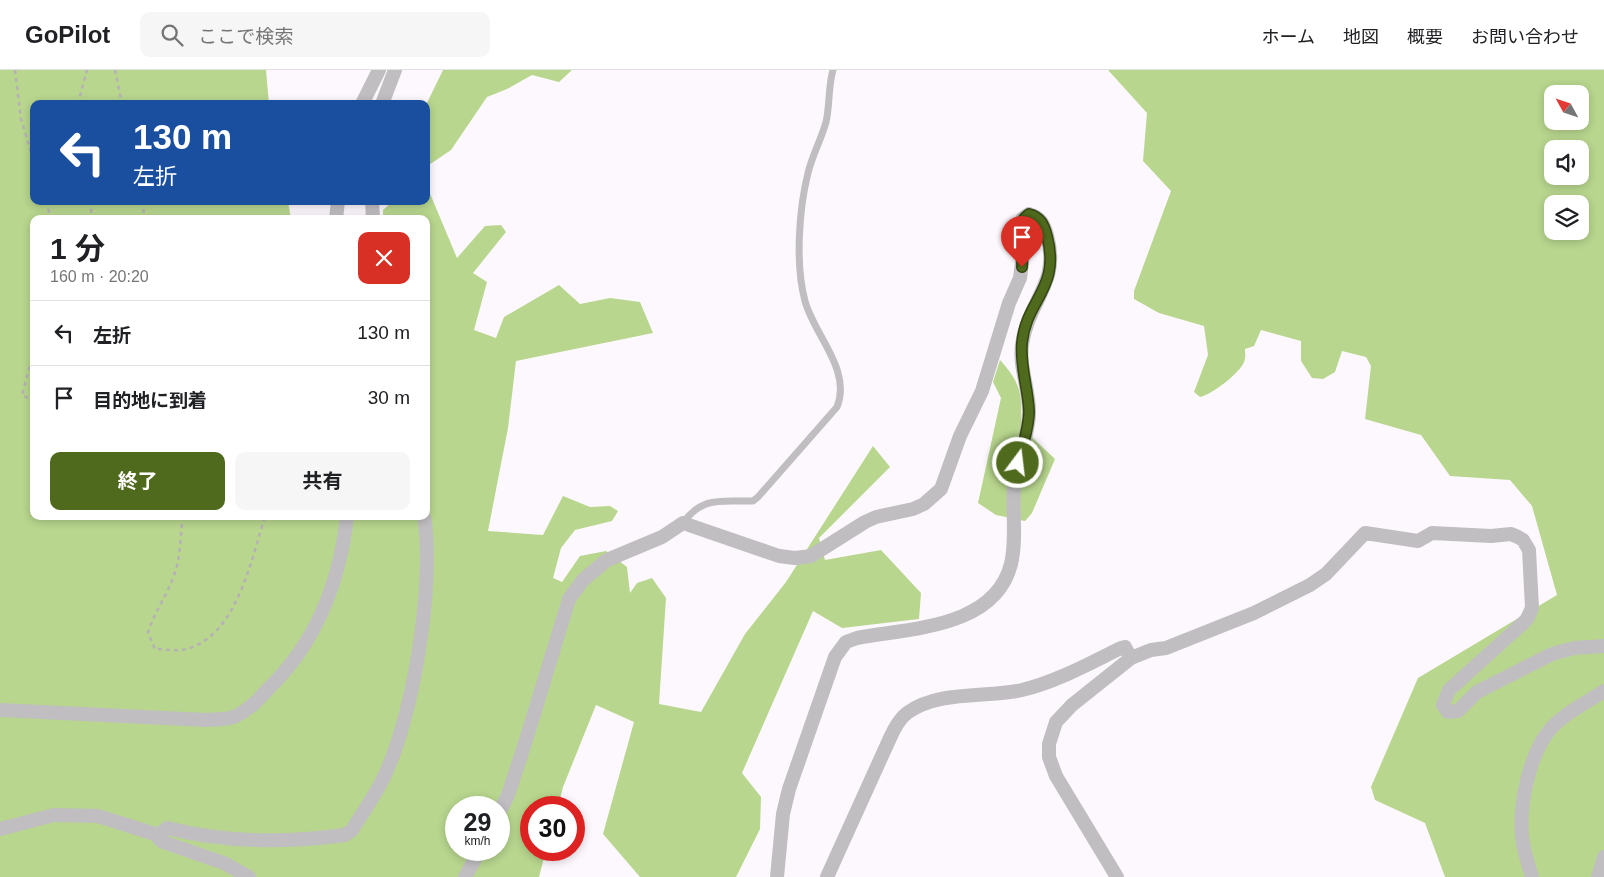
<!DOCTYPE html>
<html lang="ja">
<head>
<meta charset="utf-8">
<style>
	:root { --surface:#fff; --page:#f6f6f6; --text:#202124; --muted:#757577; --line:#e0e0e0; --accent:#4f6a1d }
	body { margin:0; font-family:Helvetica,"Noto Sans JP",sans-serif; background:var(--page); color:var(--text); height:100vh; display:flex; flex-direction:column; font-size:19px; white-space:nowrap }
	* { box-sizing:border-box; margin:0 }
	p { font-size:16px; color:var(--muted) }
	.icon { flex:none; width:28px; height:28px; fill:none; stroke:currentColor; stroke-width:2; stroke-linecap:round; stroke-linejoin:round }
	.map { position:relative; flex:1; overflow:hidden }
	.drawer { position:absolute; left:30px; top:145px; width:400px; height:305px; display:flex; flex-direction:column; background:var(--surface); border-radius:10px; box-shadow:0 2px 8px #0003 }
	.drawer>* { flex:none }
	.guide { position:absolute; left:30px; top:30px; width:400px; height:105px; border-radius:10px; box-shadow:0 2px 8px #0003; background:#1a4fa0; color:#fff; overflow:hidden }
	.needle { width:32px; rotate:310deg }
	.controls { position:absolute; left:1544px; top:15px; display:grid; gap:10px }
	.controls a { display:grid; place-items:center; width:45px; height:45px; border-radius:10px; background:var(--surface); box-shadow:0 2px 8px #0003; font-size:25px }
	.speed { position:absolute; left:445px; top:726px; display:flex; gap:10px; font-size:25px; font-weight:700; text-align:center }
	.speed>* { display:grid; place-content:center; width:65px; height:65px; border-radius:50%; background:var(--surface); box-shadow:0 2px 8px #0003; line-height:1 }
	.speed small { font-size:12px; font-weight:400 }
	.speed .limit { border:8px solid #d22; background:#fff; color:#111 }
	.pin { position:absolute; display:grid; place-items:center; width:42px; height:42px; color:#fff; margin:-51px -21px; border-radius:50% 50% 50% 0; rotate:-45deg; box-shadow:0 0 5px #0007 }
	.pin .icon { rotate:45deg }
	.me { position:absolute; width:55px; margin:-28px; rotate:15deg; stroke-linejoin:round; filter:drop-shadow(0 0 4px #0008) }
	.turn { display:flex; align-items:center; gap:18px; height:105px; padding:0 20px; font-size:22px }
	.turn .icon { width:65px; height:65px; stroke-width:2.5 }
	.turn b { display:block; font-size:35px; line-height:42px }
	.round { display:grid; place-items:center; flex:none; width:52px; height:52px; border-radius:10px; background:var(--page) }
	.head { display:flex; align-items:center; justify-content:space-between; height:85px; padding:0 20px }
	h1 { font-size:30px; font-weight:700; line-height:38px }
	.action { display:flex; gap:10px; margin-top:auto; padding:10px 20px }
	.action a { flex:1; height:58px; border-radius:10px; background:var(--accent); color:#fff; font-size:20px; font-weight:700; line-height:58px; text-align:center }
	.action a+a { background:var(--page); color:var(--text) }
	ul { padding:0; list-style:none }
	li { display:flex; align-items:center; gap:15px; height:65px; padding:0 20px; border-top:1px solid var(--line) }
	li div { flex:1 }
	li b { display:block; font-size:19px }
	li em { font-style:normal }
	header { display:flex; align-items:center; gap:30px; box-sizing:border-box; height:70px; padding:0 25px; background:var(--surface); border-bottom:1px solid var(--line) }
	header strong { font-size:24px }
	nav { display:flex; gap:28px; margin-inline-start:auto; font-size:18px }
	.search { width:350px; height:45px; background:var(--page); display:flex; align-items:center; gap:12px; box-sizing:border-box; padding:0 18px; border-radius:10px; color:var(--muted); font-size:19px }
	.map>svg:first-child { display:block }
	.forest { fill:#b8d68e; fill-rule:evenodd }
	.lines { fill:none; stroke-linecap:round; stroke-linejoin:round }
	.path { stroke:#b5b1b5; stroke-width:2.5; stroke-dasharray:4 4; stroke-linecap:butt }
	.lane { stroke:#c0bec0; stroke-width:7 }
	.street { stroke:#c0bec0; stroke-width:14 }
	.route-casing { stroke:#334513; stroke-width:12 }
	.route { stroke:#4f6a1d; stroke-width:9 }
</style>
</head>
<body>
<header>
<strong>GoPilot</strong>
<div class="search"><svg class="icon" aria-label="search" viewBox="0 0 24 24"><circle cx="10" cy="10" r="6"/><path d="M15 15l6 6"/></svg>ここで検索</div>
<nav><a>ホーム</a><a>地図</a><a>概要</a><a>お問い合わせ</a></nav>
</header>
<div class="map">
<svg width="1604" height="807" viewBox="0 0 1604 807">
	<rect width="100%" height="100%" fill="#fdf8fd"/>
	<path class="forest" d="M0 0H266L269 34H34V131H288L291 149H34V446H426V149H383V140L393 131H426V114L457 188 485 156 501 155 506 162 473 203 487 212 474 260 496 268 504 247 559 215 580 234 610 228 640 232 653 263 516 291 508 358 488 461 543 465 563 426 590 437 610 436 618 441 612 451 575 460 561 478 553 508 562 512 580 486 606 481 627 497 630 523 637 513 652 508 666 528 659 634 701 642 745 564 786 512 873 376 890 397 819 468 825 490 881 480 921 523 919 549 842 558 813 541 742 703 761 727 760 759 736 807H640L603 764 634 652 596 635 563 717 558 737 531 738V780H546L539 807H0ZM456 738H499V780H456Z
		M443 0H572L559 12 532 5 507 19 487 27 451 80 426 97V35Z
		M1108 0H1604V807H1445L1425 753 1375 730 1371 717 1418 608 1557 525 1532 436 1510 410 1450 406 1421 365 1365 349 1371 296 1366 287 1342 281 1335 302 1323 309 1312 308 1301 291V271L1261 260 1254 276 1245 279C1245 283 1246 288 1244 292 1240 303 1211 325 1200 327L1194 322 1208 285 1204 256 1159 243 1134 229V221L1171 121 1143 91 1147 43ZM1552 24H1580V51H1552ZM1552 79H1580V106H1552ZM1552 134H1580V161H1552Z
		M1000 290C1022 314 1022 325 1021 357L1055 389 1032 443 1025 451 996 445 978 433 1001 328 993 312Z"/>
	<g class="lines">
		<path class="path" d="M15 0 21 49 34 92
			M115 0 122 34
			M78 34 87 0
			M46 131 51 149
			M89 131 93 149
			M142 131 145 149
			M34 290 30 295 22 325 34 331
			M183 446C180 465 181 488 174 505 167 526 154 542 148 563L155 579C163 579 173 581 182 580 236 570 251 491 265 446"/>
		<path class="lane" d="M683 453C703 425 723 432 753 431L758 427 837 337C852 300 814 265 805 231 795 194 799 139 808 103 812 86 821 70 826 52 830 35 828 17 833 0"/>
		<path class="street" d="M362 34 379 0
			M382 34 395 0
			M372 131 373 149
			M336 149 338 131
			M0 640 206 650C215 649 228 650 236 646 249 640 259 629 268 619 316 573 340 511 347 446
			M499 743 508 725 526 670 569 529 583 510 607 490 662 467 683 453 779 486 795 488 811 486 865 452 876 447 913 439 924 434 941 419 960 366 982 321 1009 233 1020 208 1023 185 1019 156 1023 148 1029 144C1041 147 1044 155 1047 165 1060 213 1031 227 1023 269 1017 294 1030 319 1029 344 1028 369 1016 393 1014 418 1012 443 1017 469 1011 494 995 558 910 558 857 568L846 572 835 587 789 719 783 744 777 807
			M0 759 54 745 98 746 158 765 159 769 163 772 224 793 249 807
			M158 765 167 758C227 773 284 773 345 765L352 760C362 744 373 728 382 711 413 650 435 514 424 446
			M465 807 480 780
			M827 807 890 668C894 659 899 649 907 643 939 620 986 628 1022 620 1056 612 1090 593 1121 578L1125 577 1131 588
			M1117 807 1056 706 1049 687V674L1056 652 1072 635 1131 588 1151 580 1166 578 1254 543 1310 515 1326 504 1365 463 1418 471 1432 463 1491 466 1511 464 1518 467 1523 470 1529 480 1532 538 1527 549 1522 554 1449 620 1443 635 1448 642 1458 641 1477 622 1552 584 1574 578 1604 576
			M1532 807C1528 794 1523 779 1522 766 1519 735 1529 687 1548 662 1561 645 1586 633 1604 621
			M1598 807 1604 787"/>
	</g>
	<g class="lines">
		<defs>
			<path id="route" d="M1018 393C1022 377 1029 359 1029 341 1028 318 1020 297 1022 273 1026 229 1061 219 1047 166 1044 155 1041 147 1029 144 1012 155 1024 179 1022 197"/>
		</defs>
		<use href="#route" class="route-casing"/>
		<use href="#route" class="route"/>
	</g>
</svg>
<div class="controls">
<a><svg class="needle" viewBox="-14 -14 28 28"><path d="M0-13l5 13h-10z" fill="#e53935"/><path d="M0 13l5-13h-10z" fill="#757577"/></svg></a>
<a><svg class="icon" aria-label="sound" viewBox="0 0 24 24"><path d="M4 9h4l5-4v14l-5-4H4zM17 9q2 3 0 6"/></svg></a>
<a><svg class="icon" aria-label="layers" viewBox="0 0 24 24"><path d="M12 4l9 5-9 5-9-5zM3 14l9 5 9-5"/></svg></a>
</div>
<div class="speed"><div>29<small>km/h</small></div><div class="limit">30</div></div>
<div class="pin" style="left:1022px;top:197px;background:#d93025"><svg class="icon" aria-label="arrive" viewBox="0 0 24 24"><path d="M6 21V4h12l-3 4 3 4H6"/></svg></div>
<svg class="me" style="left:1018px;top:393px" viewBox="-20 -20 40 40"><circle r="17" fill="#4f6a1d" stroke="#fff" stroke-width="3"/><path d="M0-11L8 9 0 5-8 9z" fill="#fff"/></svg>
<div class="guide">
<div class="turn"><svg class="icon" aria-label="left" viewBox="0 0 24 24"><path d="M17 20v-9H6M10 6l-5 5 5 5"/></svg><div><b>130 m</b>左折</div></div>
</div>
<section class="drawer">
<div class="head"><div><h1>1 分</h1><p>160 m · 20:20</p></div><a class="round" style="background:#d93025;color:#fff"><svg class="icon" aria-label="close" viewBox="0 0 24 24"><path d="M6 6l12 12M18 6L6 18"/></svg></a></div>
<ul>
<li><svg class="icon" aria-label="left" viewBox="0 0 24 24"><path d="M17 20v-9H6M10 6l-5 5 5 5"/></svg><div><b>左折</b></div><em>130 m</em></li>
<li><svg class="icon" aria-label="arrive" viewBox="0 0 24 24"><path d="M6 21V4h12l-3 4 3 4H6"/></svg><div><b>目的地に到着</b></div><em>30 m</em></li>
</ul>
<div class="action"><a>終了</a><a>共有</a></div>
</section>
</div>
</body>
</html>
